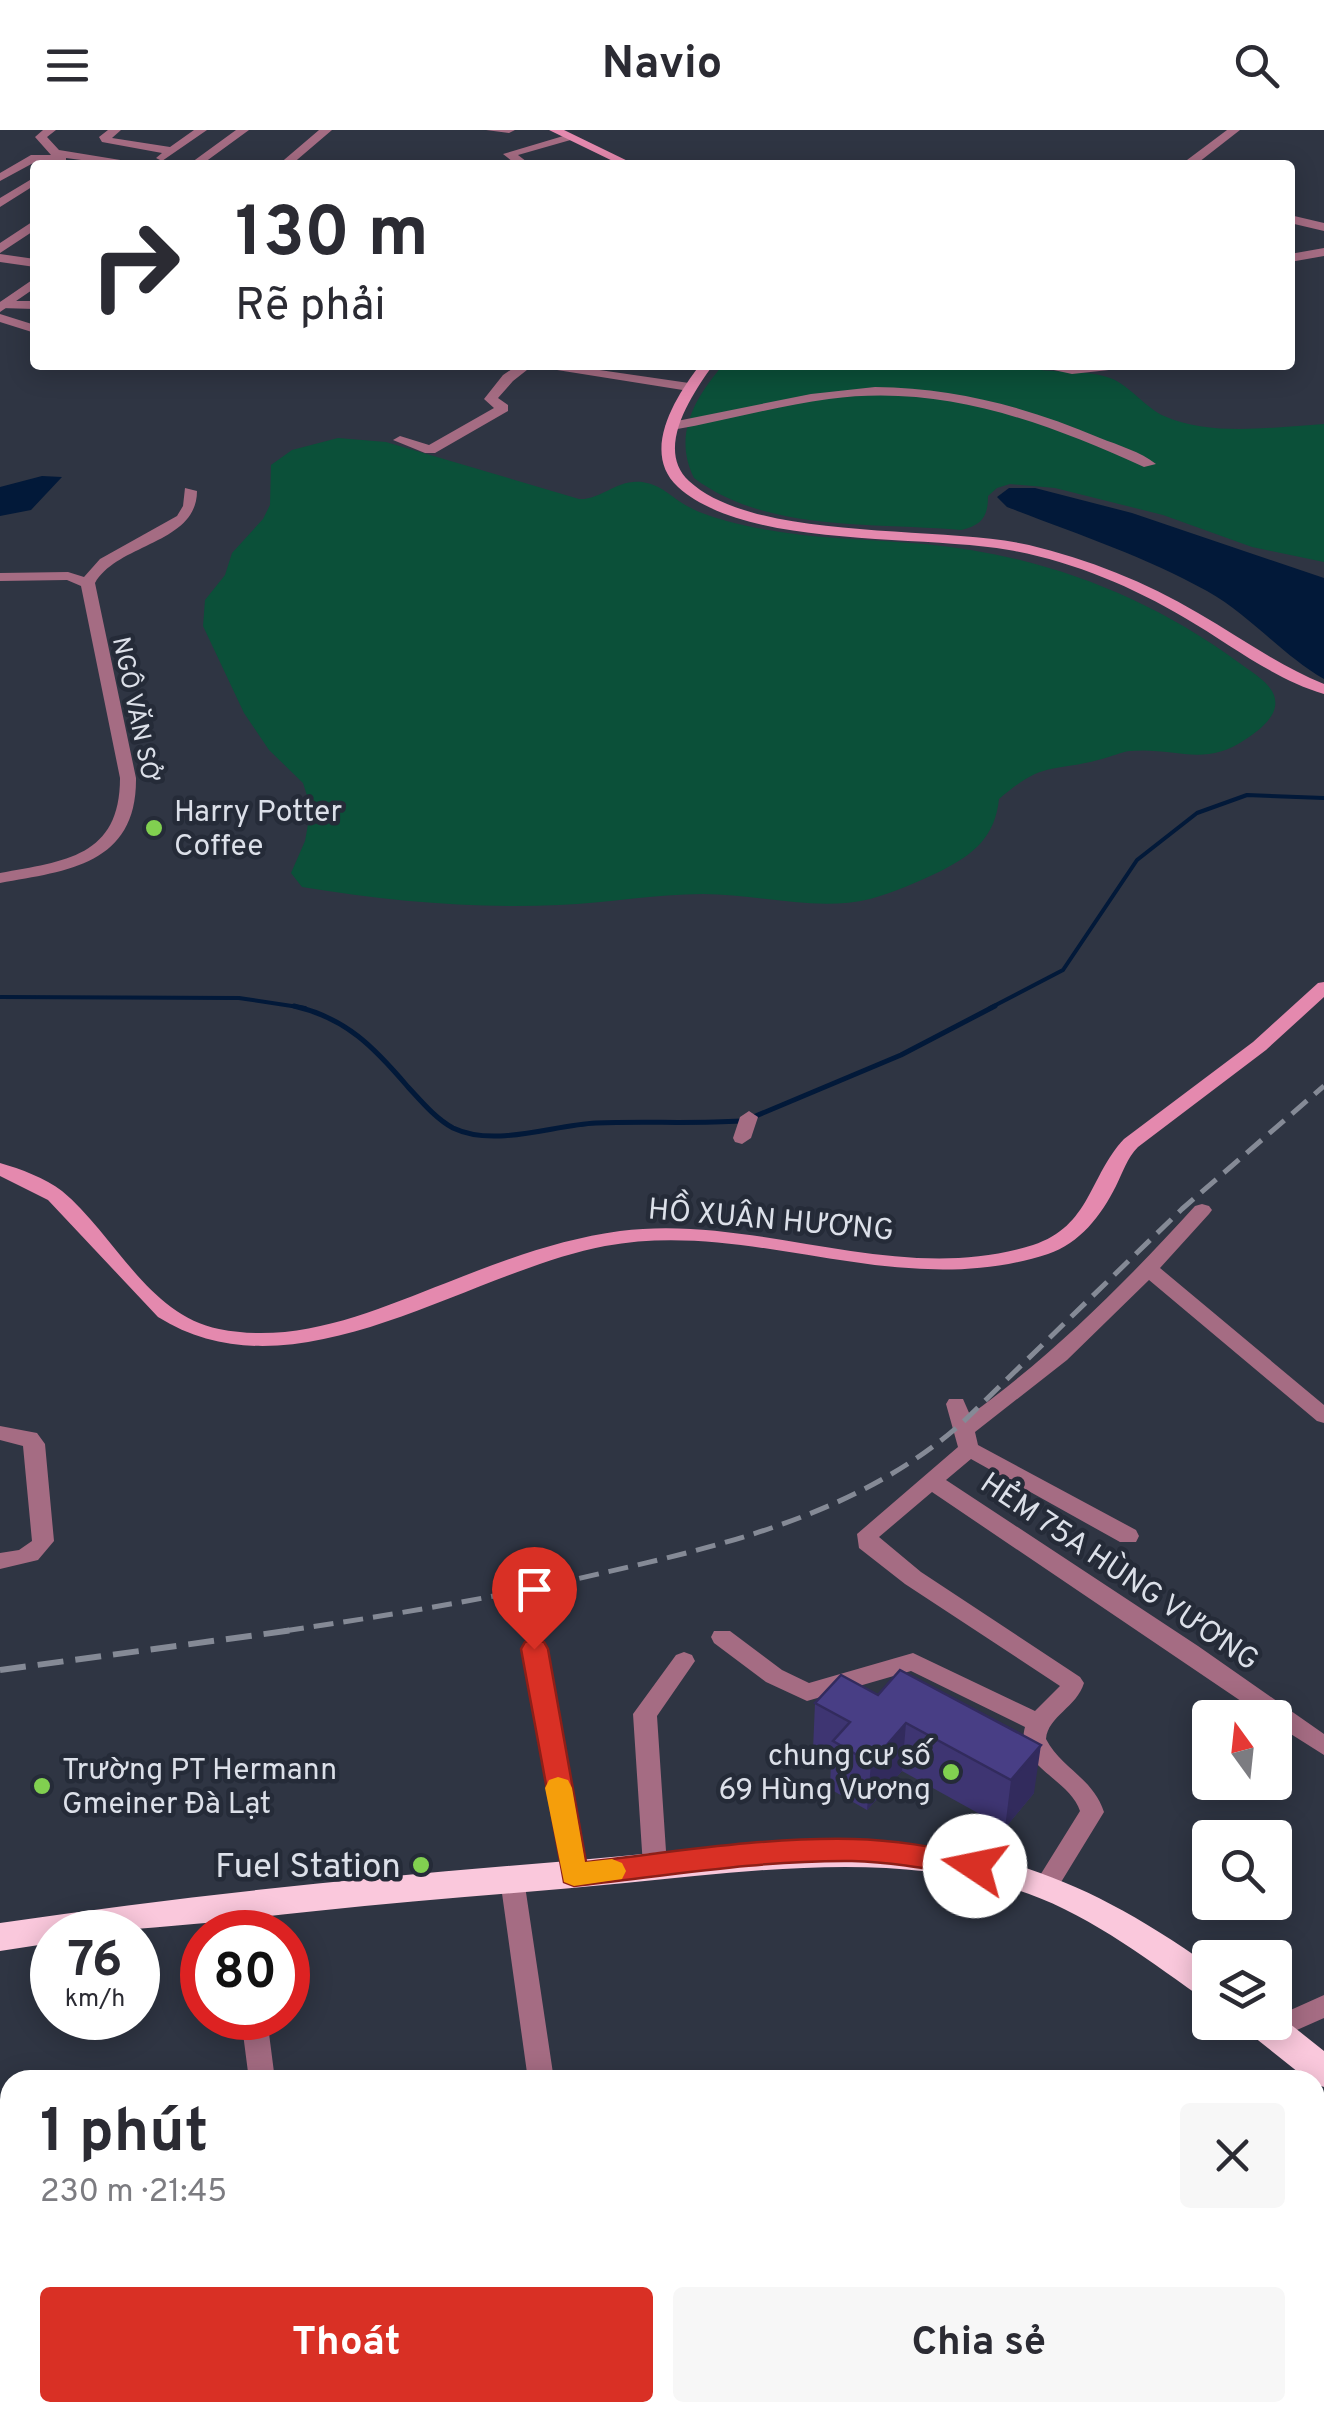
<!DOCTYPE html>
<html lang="vi">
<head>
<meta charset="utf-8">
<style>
	:root { --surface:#fff; --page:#f7f7f7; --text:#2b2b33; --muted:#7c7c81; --accent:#d93025 }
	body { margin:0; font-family:Overpass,sans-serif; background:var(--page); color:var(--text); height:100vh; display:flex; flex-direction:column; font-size:38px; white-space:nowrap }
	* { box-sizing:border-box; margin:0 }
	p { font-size:32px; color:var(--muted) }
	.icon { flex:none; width:55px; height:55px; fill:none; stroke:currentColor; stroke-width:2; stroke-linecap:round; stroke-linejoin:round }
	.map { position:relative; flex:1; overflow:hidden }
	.panel { position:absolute; left:0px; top:1940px; width:1325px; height:352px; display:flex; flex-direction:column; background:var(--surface); border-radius:30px 30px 0 0; box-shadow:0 5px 25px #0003 }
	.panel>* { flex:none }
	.banner { position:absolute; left:30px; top:30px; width:1265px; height:210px; border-radius:10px; box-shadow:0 5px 25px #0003; background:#fff; color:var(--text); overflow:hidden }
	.needle { width:65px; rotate:345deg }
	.buttons { position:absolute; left:1192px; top:1570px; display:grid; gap:20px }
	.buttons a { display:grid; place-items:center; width:100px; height:100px; border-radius:10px; background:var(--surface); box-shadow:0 5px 25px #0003; font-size:50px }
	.speed { position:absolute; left:30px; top:1780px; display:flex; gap:20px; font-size:50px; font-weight:700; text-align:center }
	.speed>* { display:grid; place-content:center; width:130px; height:130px; border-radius:50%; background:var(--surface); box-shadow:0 5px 25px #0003; line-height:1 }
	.speed small { font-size:25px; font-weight:400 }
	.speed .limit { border:15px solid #d22; background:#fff; color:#111 }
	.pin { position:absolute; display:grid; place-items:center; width:85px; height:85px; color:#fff; margin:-102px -42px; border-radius:50% 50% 50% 0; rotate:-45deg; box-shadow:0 0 10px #0007 }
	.pin .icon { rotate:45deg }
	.me { position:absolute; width:110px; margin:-55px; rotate:281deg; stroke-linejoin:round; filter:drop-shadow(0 0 8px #0008) }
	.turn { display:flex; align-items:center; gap:35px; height:210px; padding:0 40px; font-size:45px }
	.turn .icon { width:130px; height:130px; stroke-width:2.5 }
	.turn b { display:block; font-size:70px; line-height:85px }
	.round { display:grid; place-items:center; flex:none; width:105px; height:105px; border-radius:10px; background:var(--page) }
	.overview { display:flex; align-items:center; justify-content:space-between; height:170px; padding:0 40px }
	h1 { font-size:60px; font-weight:700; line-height:75px }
	.action { display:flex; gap:20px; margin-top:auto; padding:20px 40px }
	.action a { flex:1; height:115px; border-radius:10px; background:var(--accent); color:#fff; font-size:40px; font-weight:700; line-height:115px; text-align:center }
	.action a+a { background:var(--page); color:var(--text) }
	header { display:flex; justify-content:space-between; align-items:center; height:130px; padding:0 40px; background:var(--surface); font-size:45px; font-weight:700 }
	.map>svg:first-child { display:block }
	.green { fill:#0b5039 }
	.water { fill:#021939 }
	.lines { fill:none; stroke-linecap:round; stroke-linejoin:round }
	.stream-far1 { stroke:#021939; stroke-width:4 }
	.stream { stroke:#021939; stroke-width:5 }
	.minor { fill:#a56c83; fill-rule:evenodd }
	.tertiary { fill:#a56c83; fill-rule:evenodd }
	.secondary { fill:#e489ae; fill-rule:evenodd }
	.trunk { fill:#fac8dc; fill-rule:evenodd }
	.rail-far1 { stroke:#858a96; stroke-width:5; stroke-dasharray:20 10; stroke-linecap:butt }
	.rail { stroke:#858a96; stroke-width:6; stroke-dasharray:26 12; stroke-linecap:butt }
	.wall { fill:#3e3572 }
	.shaded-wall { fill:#322b5d }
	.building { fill:#483e85; stroke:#322b5d; stroke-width:2.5 }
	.route { fill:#d93025; stroke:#8d1f18; stroke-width:2.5 }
	.slow { fill:#f59e0b }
	.poi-dot { fill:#81d050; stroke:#252b38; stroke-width:4 }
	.labels { text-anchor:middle; stroke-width:9; stroke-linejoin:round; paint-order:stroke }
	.far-street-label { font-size:25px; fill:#dce0e9; stroke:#252b38 }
	.poi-label { font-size:30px; fill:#dce0e9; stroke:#252b38; text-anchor:start }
	.street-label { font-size:30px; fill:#dce0e9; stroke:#252b38 }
	.near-poi-label { font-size:35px; fill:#dce0e9; stroke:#252b38; text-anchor:end }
</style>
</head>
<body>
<header><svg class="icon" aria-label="menu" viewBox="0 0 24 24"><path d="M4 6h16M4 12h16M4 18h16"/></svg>Navio<svg class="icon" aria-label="search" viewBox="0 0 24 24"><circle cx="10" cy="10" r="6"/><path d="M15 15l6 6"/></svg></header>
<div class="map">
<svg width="1324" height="2291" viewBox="0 0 1324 2291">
	<rect width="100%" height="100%" fill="#2f3543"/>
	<path class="green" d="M723 235H1016C1046 245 1078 238 1107 247 1127 252 1144 277 1164 286 1211 307 1274 297 1324 294V432L1252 417 1163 385 1055 358 1010 354 997 358 988 366C988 387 982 395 961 400 875 392 767 403 694 348 673 305 694 269 723 235Z
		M338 308 386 312 579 369C602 370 616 349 642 352 662 355 671 367 687 376 707 387 730 392 752 397 809 409 867 409 925 414 1040 425 1145 464 1238 532 1254 544 1284 559 1273 583 1267 594 1257 602 1246 609 1204 638 1176 617 1130 621 1120 622 1111 627 1102 629 1051 643 1044 630 999 669 995 707 974 724 941 741 918 752 895 762 870 769 817 782 757 764 703 764 655 764 607 773 559 775 473 779 388 771 302 757L291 743 305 711 311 678 303 653 269 620 244 583 203 496 205 470 225 445 232 423 263 389 270 375 271 335 292 320Z"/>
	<path class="water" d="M42 346 62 347 31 380 0 386V357Z
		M1009 358H1035L1132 383 1324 448V549C1282 525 1250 485 1207 461 1144 426 1074 403 1007 377L997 367Z"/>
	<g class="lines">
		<path class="stream-far1" d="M0 867 239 868 305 878
			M990 878 1063 840 1137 730 1197 683 1247 665 1324 668"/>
		<path class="stream" d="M294 876C346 888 374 917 408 957 421 971 436 989 453 998 495 1018 552 995 596 993 644 991 693 994 741 991
			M751 988 901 925 995 876"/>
		<path class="minor" d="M43 0H56L47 7 59 20 151 35H119L66 28V32L62 33 37 31 0 51V43L31 25H51L35 7Z
			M108 0H121L112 8 170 17 194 0H207L162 31 156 28 162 23 102 12 99 7Z
			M319 0H332L291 35H278Z
			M486 0H515L509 3Z
			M1227 0H1240L1199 32 1203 35 1187 34V30Z
			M570 4 576 7 574 9 518 25 531 35H517L503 24Z
			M861 32 879 35H855Z
			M35 47V55L0 77V68Z
			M1290 85 1324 93V101L1290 93Z
			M35 90V100L0 123V113Z
			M1324 118V126L1290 132V124Z
			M0 124 35 129V137L0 132Z
			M4 171H35V179L0 178V172Z
			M0 184 35 195V203L0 192Z
			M518 235H565L689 253 696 257 689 261 532 236 513 251 498 268 508 275V281L435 323H425L393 310 400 306 429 315 494 278 484 269 503 245Z
			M1031 235H1124L1118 239 1072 244Z
			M875 257C955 258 1027 277 1100 308 1118 315 1141 322 1156 334L1144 337C1042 291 943 254 829 269 776 276 725 291 672 300L665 296 672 292 811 264Z
			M185 358 197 361C197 414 118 413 95 453L136 648C137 734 69 741 0 753V743C65 731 120 727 120 648L81 456 67 450 0 451V443L68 442 84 447 100 429 177 386 183 376Z
			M749 981 758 987 751 1008 742 1014 735 1012 733 1008 740 987Z
			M1202 1074 1209 1076 1212 1080 1209 1084 1160 1138 1324 1275V1293L1317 1291 1149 1150 1067 1230 975 1302 978 1315 1136 1400 1139 1406 1136 1412H1120L971 1329 946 1350 1198 1516 1324 1604V1625L1275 1594V1588H1266L932 1362 879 1407 921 1442 1080 1547 1084 1553C1077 1577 1048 1586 1046 1609 1061 1638 1093 1648 1104 1682L1055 1762 1046 1765 1037 1762 1034 1755 1080 1681C1070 1649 1014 1635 1025 1597L911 1541 807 1571 766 1552 714 1513 711 1507 714 1501H730L782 1540 809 1553 913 1523 1035 1581 1060 1556 905 1454 859 1418 857 1404 958 1317 946 1274 949 1269H963L970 1285C1054 1224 1126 1152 1195 1076Z
			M0 1296 37 1303 45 1314 54 1411 38 1430 0 1439V1423L19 1420 32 1411 23 1316 0 1310Z
			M535 1510 543 1513 546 1519 586 1744 583 1751 574 1754 565 1751 562 1744 524 1519 527 1513Z
			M684 1522 692 1525 695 1531 657 1586 667 1736 664 1743 655 1746 646 1743 643 1736 633 1584 676 1525Z
			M512 1739 521 1742 524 1749 554 1950H528L500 1749 503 1742Z
			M241 1766 250 1769 256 1802H231L229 1776 232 1769Z
			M1324 1865V1888L1272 1911 1263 1908 1259 1900 1263 1892H1275V1887Z
			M241 1888H267L275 1950H249Z
			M0 2252 10 2254V2282L0 2280Z
			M49 2282H81L84 2291H53Z
			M134 2282H163L161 2291H133Z"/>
		<path class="tertiary" d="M236 0H249L201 35H188Z
			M35 148V158L0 182V172Z"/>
		<path class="secondary" d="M549 0H564L636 35H621Z
			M700 235H713C693 263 654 319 689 351 755 412 939 395 1029 415 1088 429 1146 452 1198 483 1240 507 1279 536 1324 554V564C1273 549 1230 514 1185 488 1131 456 1071 431 1009 420 919 404 747 419 678 357 640 322 676 266 700 235Z
			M1324 852V867L1266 920 1138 1017C1127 1028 1123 1042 1116 1056 1101 1086 1080 1113 1048 1124 895 1173 755 1088 605 1116 464 1143 295 1273 158 1187L48 1070 0 1046V1033C21 1039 45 1048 62 1061 114 1104 148 1185 219 1199 299 1215 373 1181 446 1153 501 1131 560 1109 620 1101 758 1083 897 1158 1033 1115 1091 1096 1089 1046 1124 1009L1253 912 1318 853Z"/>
		<path class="trunk" d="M842 1709C995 1715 1085 1748 1210 1836V1870L1198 1865C1139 1823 1078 1777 1008 1757 882 1722 753 1741 625 1753 522 1763 419 1770 316 1781 228 1790 141 1802 52 1802V1813L0 1821V1793C189 1765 378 1746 568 1731 660 1723 750 1712 842 1709Z
			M1275 1882 1324 1921V1957L1315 1954V1950H1308L1249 1903 1245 1892H1275Z"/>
		<path class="rail-far1" d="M284 1501C392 1485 500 1467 607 1442 734 1413 862 1381 962 1293L1182 1079 1324 956"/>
		<path class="rail" d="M0 1540 301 1499"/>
	</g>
	<path class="wall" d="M841 1545 1034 1663 1005 1698 902 1641 867 1680 830 1659 831 1631 813 1620 815 1573Z"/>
	<path class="shaded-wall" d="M906 1593 902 1641 867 1680 871 1633Z
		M1041 1615 1034 1663 1005 1698 1011 1650Z"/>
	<path class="building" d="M900 1540 1041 1615 1011 1650 906 1593 871 1633 833 1611 850 1592 815 1573 841 1545 878 1565Z"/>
	<path class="route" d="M534 1509 544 1512 548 1519 586 1732C674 1722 764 1707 853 1709 895 1710 934 1717 975 1725L985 1728 989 1736 985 1744 975 1747C934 1740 894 1732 852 1731 760 1730 666 1746 574 1756L564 1752 521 1519 525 1512Z"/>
	<path class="slow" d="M558 1647 568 1650 572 1658 585 1732 612 1729 622 1733 626 1741 622 1749 574 1756 564 1752 545 1658 549 1650Z"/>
	<g class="poi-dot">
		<circle cx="154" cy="698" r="10"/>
		<circle cx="951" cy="1642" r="10"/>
		<circle cx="42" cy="1656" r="10"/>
		<circle cx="421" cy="1735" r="10"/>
	</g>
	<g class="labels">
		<g class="far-street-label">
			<text transform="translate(137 579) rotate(78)" y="9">NGÔ VĂN SỞ</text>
		</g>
		<g class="poi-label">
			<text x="174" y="691">Harry Potter<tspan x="174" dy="34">Coffee</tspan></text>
			<text x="931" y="1635" text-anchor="end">chung cư số<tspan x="931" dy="34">69 Hùng Vương</tspan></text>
			<text x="62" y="1649">Trường PT Hermann<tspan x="62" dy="34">Gmeiner Đà Lạt</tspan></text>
		</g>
		<g class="street-label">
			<text transform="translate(771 1089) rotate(5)" y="10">HỒ XUÂN HƯƠNG</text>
			<text transform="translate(1120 1441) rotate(34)" y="10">HẺM 75A HÙNG VƯƠNG</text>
		</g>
		<g class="near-poi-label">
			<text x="401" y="1747">Fuel Station</text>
		</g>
	</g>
</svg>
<div class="buttons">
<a><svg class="needle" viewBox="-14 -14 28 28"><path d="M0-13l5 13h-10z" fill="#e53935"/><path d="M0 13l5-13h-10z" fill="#7c7c81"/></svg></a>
<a><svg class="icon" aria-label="search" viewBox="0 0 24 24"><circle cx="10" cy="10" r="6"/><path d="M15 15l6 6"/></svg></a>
<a><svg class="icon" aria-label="layers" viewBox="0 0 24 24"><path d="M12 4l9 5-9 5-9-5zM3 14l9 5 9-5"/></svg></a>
</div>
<div class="speed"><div>76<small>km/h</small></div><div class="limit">80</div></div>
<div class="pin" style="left:534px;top:1519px;background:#d93025"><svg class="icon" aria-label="arrive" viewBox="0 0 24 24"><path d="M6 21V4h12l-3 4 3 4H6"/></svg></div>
<svg class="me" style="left:975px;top:1736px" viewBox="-20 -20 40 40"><circle r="19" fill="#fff"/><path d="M0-13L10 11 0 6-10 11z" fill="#d93025"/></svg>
<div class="banner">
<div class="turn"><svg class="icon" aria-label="right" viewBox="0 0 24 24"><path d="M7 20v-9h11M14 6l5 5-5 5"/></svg><div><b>130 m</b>Rẽ phải</div></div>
</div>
<section class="panel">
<div class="overview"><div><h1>1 phút</h1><p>230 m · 21:45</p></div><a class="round"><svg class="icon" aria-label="close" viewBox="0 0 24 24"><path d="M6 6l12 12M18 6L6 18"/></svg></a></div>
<div class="action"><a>Thoát</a><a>Chia sẻ</a></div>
</section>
</div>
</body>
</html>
